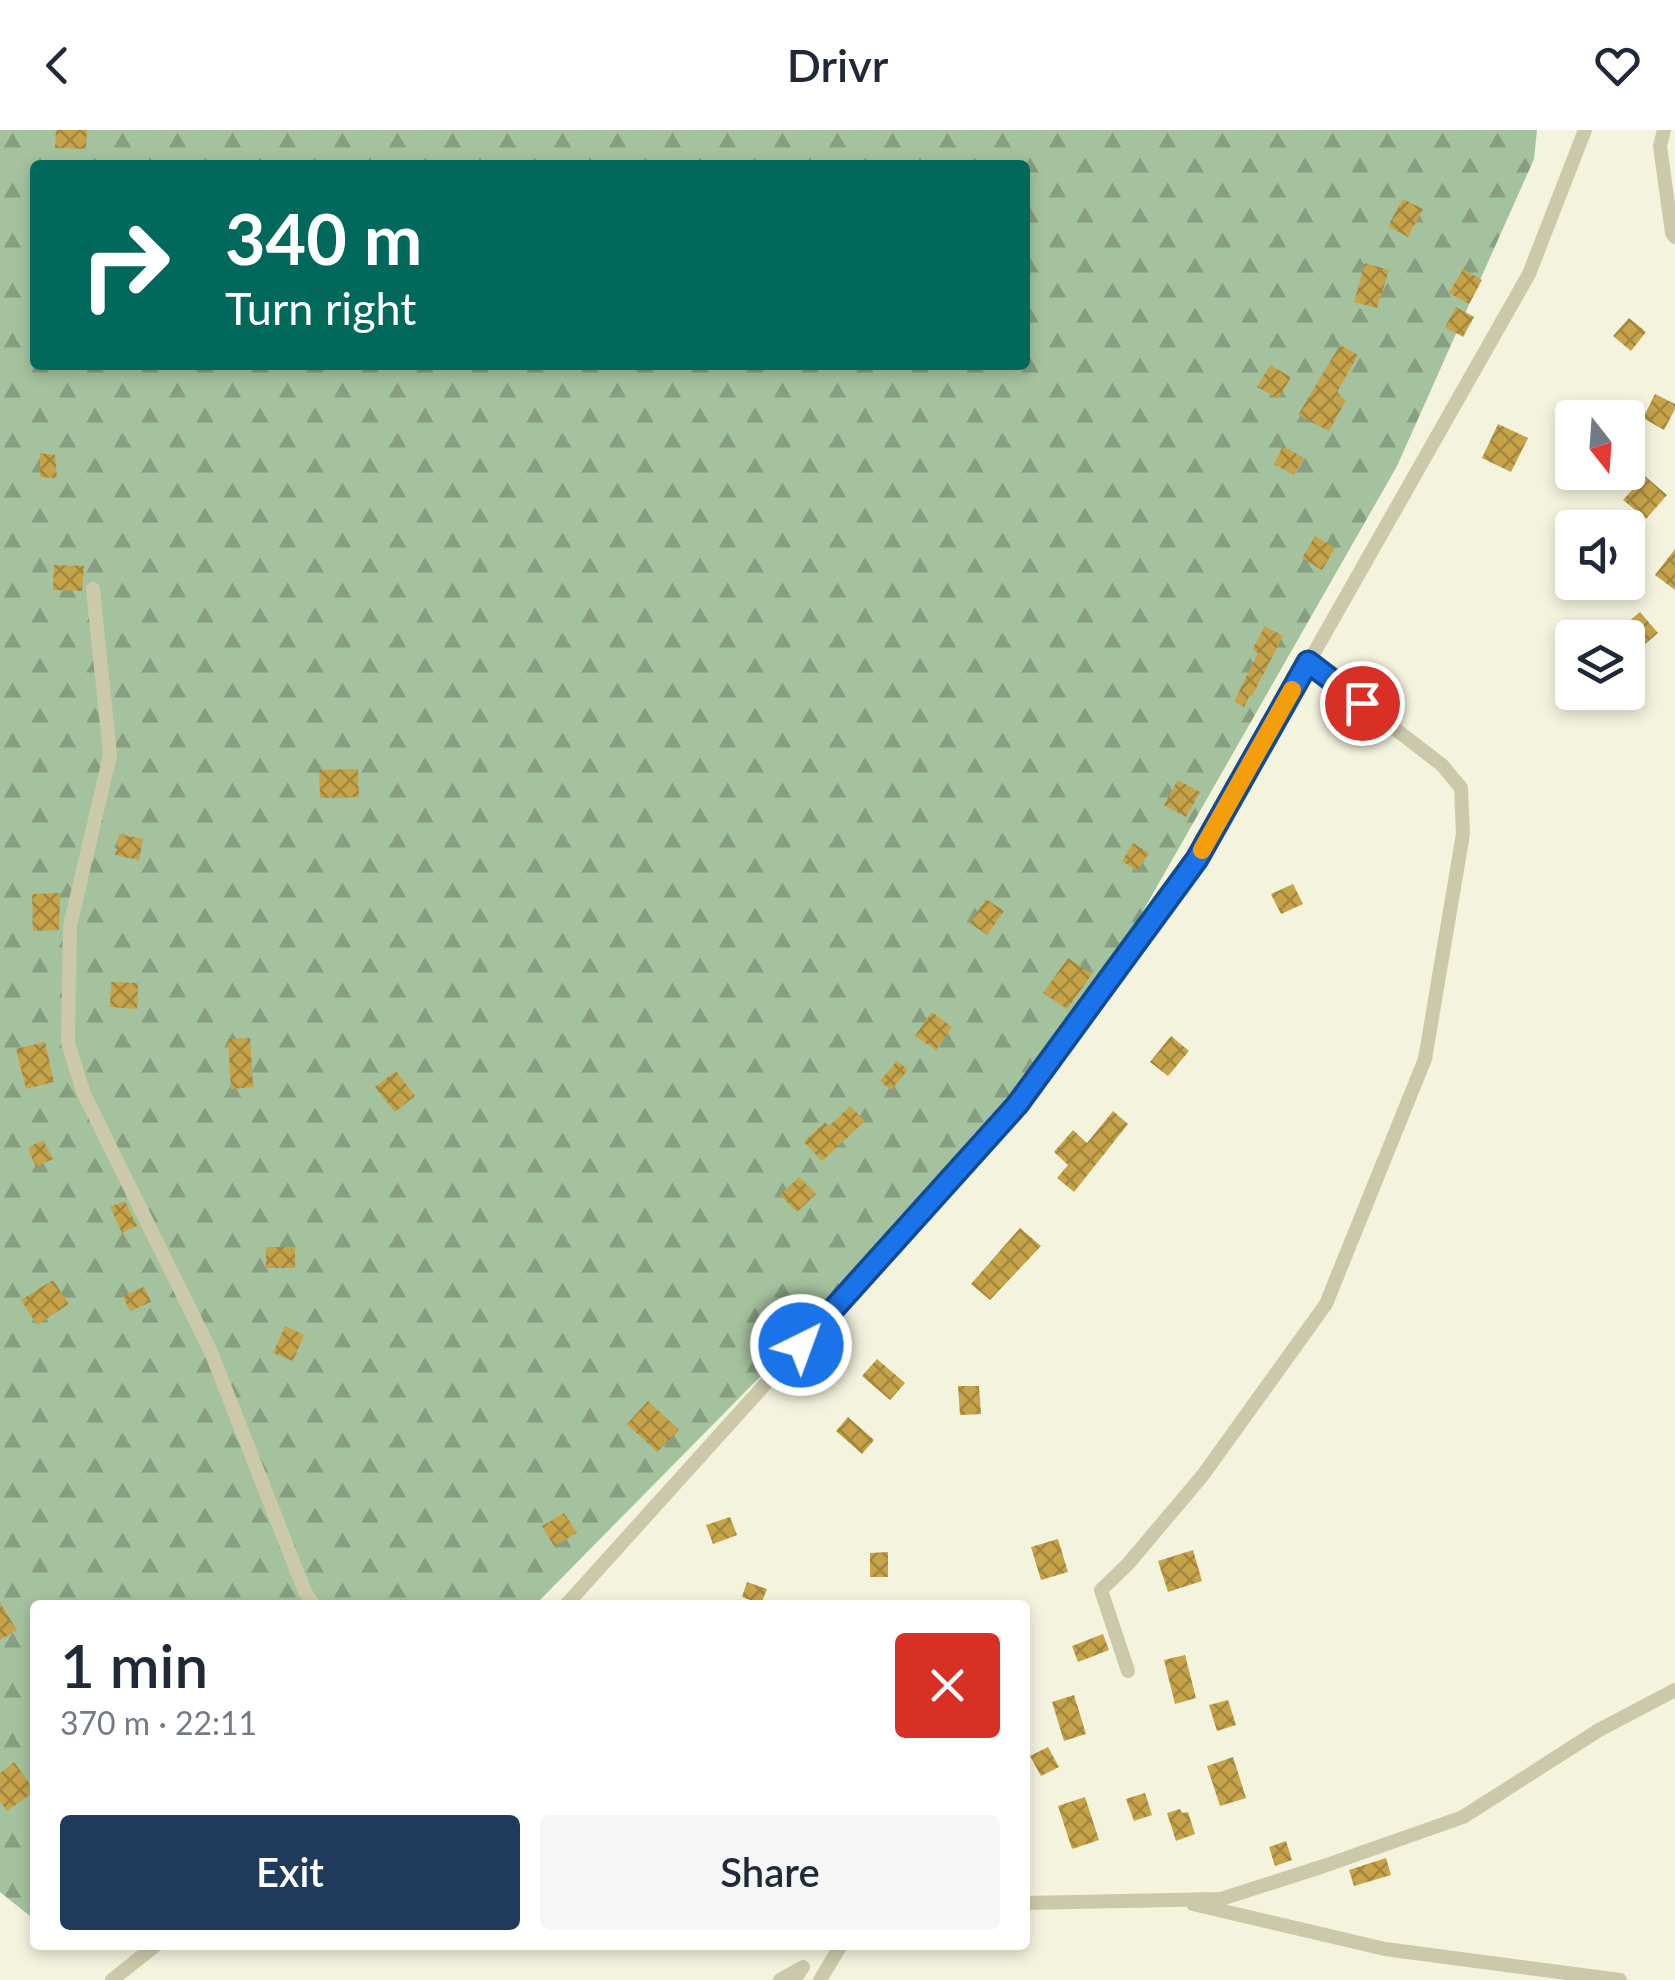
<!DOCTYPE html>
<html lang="en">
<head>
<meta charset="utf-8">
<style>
	:root { --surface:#fff; --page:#f6f6f7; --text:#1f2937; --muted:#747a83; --accent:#1f3a5b }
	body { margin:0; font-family:Lato,sans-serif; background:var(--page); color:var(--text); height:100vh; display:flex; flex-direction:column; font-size:38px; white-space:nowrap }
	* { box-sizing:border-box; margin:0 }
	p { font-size:32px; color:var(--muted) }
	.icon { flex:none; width:55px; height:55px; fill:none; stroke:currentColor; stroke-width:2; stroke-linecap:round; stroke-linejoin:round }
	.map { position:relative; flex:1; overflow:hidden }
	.details { position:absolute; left:30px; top:1470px; width:1000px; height:350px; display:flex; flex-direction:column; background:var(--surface); border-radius:10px; box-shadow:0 5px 15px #0003 }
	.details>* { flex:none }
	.top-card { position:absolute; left:30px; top:30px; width:1000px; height:210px; border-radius:10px; box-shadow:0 5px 15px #0003; background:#00695c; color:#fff; overflow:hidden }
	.needle { width:65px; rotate:163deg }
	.controls { position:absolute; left:1555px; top:270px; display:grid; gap:20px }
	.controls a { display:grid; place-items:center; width:90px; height:90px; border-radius:10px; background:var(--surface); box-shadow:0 5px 15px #0003; font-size:50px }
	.pin { position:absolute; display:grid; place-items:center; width:85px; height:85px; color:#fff; margin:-42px; border:5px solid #fff; border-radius:50%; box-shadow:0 2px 10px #0007 }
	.me { position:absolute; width:110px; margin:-55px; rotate:42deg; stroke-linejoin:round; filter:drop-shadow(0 0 8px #0008) }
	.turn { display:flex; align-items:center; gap:35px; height:210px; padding:0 30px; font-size:45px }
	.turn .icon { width:130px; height:130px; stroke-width:2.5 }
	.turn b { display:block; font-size:70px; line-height:85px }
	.round { display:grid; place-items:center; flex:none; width:105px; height:105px; border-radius:10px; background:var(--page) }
	.overview { display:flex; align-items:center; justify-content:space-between; height:170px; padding:0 30px }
	h1 { font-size:60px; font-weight:600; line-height:75px }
	.cta { display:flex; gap:20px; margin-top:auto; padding:20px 30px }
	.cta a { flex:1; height:115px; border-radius:10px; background:var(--accent); color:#fff; font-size:40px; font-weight:600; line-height:115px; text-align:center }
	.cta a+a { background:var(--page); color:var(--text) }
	header { display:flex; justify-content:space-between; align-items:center; height:130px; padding:0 30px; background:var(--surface); font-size:45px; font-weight:600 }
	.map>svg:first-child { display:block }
	.forest { fill:url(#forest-firs); fill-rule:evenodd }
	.building { fill:url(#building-cross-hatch) }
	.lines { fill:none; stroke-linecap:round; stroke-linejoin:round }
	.street { stroke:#cbc9aa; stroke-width:14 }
	.route-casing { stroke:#114b97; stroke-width:25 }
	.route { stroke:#1a73e8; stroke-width:18 }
	.slow { stroke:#f59e0b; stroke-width:18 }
</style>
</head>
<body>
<header><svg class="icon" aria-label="back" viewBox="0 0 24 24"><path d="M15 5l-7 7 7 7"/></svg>Drivr<svg class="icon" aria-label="heart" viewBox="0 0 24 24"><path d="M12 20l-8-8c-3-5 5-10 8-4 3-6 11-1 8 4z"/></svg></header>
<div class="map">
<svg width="1675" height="1850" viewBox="0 0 1675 1850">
	<defs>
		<pattern id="forest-firs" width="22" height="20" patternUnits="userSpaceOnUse" patternTransform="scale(2.5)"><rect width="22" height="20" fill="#a5c29e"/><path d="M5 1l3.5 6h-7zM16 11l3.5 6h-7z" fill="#879e81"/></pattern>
		<pattern id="building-cross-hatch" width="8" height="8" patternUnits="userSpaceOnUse" patternTransform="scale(2.5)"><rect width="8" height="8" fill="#c6a349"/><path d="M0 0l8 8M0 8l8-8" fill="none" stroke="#a2863d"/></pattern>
	</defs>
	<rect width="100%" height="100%" fill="#f3f3de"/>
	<path class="forest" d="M0 0H1537L1534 29 1397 336 1071 907 812 1194 535 1475H35V1790L0 1762ZM35 35H1025V235H35Z"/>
	<path class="building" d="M56 0H87L86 19 55 18Z
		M1403 69 1423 79 1408 107 1388 96Z
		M1365 133 1389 140 1377 178 1354 172Z
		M1463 139 1482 150 1469 174 1449 163Z
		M1456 177 1474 187 1463 207 1445 197Z
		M1629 188 1646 202 1631 221 1613 206Z
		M1340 215 1358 225 1336 264 1346 270 1329 301 1298 285Z
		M1270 235 1291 247 1278 269 1257 257Z
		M1655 264 1675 274V279L1664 300 1643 288Z
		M1498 294 1528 308 1511 342 1482 328Z
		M1283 316 1304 328 1294 345 1274 334Z
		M40 323 55 325 57 348 40 347Z
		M1645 346 1667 365 1646 389 1623 370Z
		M1315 406 1335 418 1322 440 1302 428Z
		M1675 419V460L1655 445Z
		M54 435 84 436 82 461 53 460Z
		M1640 482 1658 503 1637 521 1619 500Z
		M1265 496 1283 506 1252 566 1250 565 1244 577 1234 572 1258 523 1252 520Z
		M358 639 359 667 320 668 319 640Z
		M1178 650 1200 662 1186 687 1164 675Z
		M119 704 143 709 139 730 115 725Z
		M1133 713 1149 723 1137 741 1122 731Z
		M1293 754 1303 774 1281 784 1271 764Z
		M60 763 59 800 33 801 32 764Z
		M986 769 1004 781 987 805 970 793Z
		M1068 828 1092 844 1067 879 1043 863Z
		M111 852 138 853 137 879 110 877Z
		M932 882 952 897 936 920 915 906Z
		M1171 906 1189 921 1168 946 1150 932Z
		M250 908 253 957 231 959 228 909Z
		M45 912 54 952 26 959 16 919Z
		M897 931 908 940 891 960 880 951Z
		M396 941 415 966 395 982 375 957Z
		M850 976 865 991 822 1031 804 1012 825 992 829 996Z
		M1113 981 1128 994 1074 1062 1057 1048 1068 1035 1054 1022 1073 1000 1087 1013Z
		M43 1010 53 1029 36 1037 29 1022V1017Z
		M799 1047 816 1064 797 1082 780 1065Z
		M125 1071 137 1096 122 1103 110 1077Z
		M1020 1098 1041 1116 990 1170 971 1154Z
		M266 1117H295V1138H266Z
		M53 1150 69 1174 37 1195 21 1170Z
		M144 1157 151 1172 130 1181 123 1166Z
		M285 1196 304 1205 293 1231 273 1223Z
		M877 1229 905 1253 890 1270 862 1246Z
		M958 1256H979L981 1284 960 1285Z
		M648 1271 679 1300 657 1322 627 1294Z
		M848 1287 874 1310 862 1324 836 1301Z
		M564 1383 577 1403 554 1416 542 1396Z
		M730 1387 737 1405 713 1414 706 1395Z
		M1058 1409 1068 1442 1041 1450 1031 1417Z
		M1193 1420 1202 1451 1168 1462 1158 1431Z
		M888 1422V1447H870V1423Z
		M747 1452 767 1459 761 1474 742 1467Z
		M0 1473 17 1500 0 1510Z
		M1103 1504 1109 1520 1078 1532 1072 1516Z
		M1185 1525 1196 1568 1175 1574 1164 1530Z
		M1074 1565 1086 1604 1064 1611 1052 1572Z
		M1228 1570 1236 1595 1217 1601 1209 1575Z
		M1048 1617 1059 1637 1041 1646 1030 1626Z
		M1233 1627 1246 1668 1220 1676 1207 1636Z
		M14 1632 35 1661 7 1681 0 1671V1643Z
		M1145 1663 1152 1685 1134 1691 1126 1669Z
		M1085 1667 1099 1710 1072 1719 1058 1676Z
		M1180 1679 1182 1683 1188 1682 1195 1704 1176 1711 1167 1683Z
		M1286 1711 1292 1730 1275 1736 1269 1717Z
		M1386 1728 1391 1745 1354 1756 1349 1740Z"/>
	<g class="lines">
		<path class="street" d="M1664 0 1660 16 1672 103 1675 107
			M93 459 110 625 70 796 68 913 84 964 211 1222 305 1462 314 1475
			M566 1475 1017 975 1197 729 1529 144 1585 0
			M1128 1541 1101 1460 1128 1434 1203 1345 1326 1174 1425 929 1463 704 1461 658 1442 635 1308 532
			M1025 1773 1221 1769 1324 1736 1463 1687 1599 1600 1675 1560
			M1193 1774 1385 1819 1620 1850
			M112 1850 156 1815
			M780 1850 803 1837 794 1850
			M820 1850 841 1815"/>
	</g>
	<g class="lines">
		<defs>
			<path id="route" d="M801 1215 1017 975 1197 729 1308 532 1362 573"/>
		</defs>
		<use href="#route" class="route-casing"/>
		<use href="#route" class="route"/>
		<path class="slow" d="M1202 720 1292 560"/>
	</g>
</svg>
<div class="controls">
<a><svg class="needle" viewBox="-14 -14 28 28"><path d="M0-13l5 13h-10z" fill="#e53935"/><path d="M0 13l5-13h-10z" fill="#747a83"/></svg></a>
<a><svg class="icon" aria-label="sound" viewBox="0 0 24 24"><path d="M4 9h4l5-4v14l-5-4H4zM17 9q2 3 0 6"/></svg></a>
<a><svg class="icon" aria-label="layers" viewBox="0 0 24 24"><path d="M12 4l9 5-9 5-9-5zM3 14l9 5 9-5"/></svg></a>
</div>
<div class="pin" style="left:1362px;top:573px;background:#d93025"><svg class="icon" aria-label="arrive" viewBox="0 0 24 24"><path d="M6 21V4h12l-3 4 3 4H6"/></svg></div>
<svg class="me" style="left:801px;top:1215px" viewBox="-20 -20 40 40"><circle r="17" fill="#1a73e8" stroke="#fff" stroke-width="3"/><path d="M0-11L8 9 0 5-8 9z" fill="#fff"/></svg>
<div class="top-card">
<div class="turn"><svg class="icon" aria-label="right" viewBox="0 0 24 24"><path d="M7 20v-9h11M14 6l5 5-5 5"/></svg><div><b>340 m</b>Turn right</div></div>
</div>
<section class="details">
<div class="overview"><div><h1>1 min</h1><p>370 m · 22:11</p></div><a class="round" style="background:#d93025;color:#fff"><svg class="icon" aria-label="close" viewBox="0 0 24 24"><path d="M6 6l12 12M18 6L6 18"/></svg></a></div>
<div class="cta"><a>Exit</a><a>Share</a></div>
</section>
</div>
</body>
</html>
